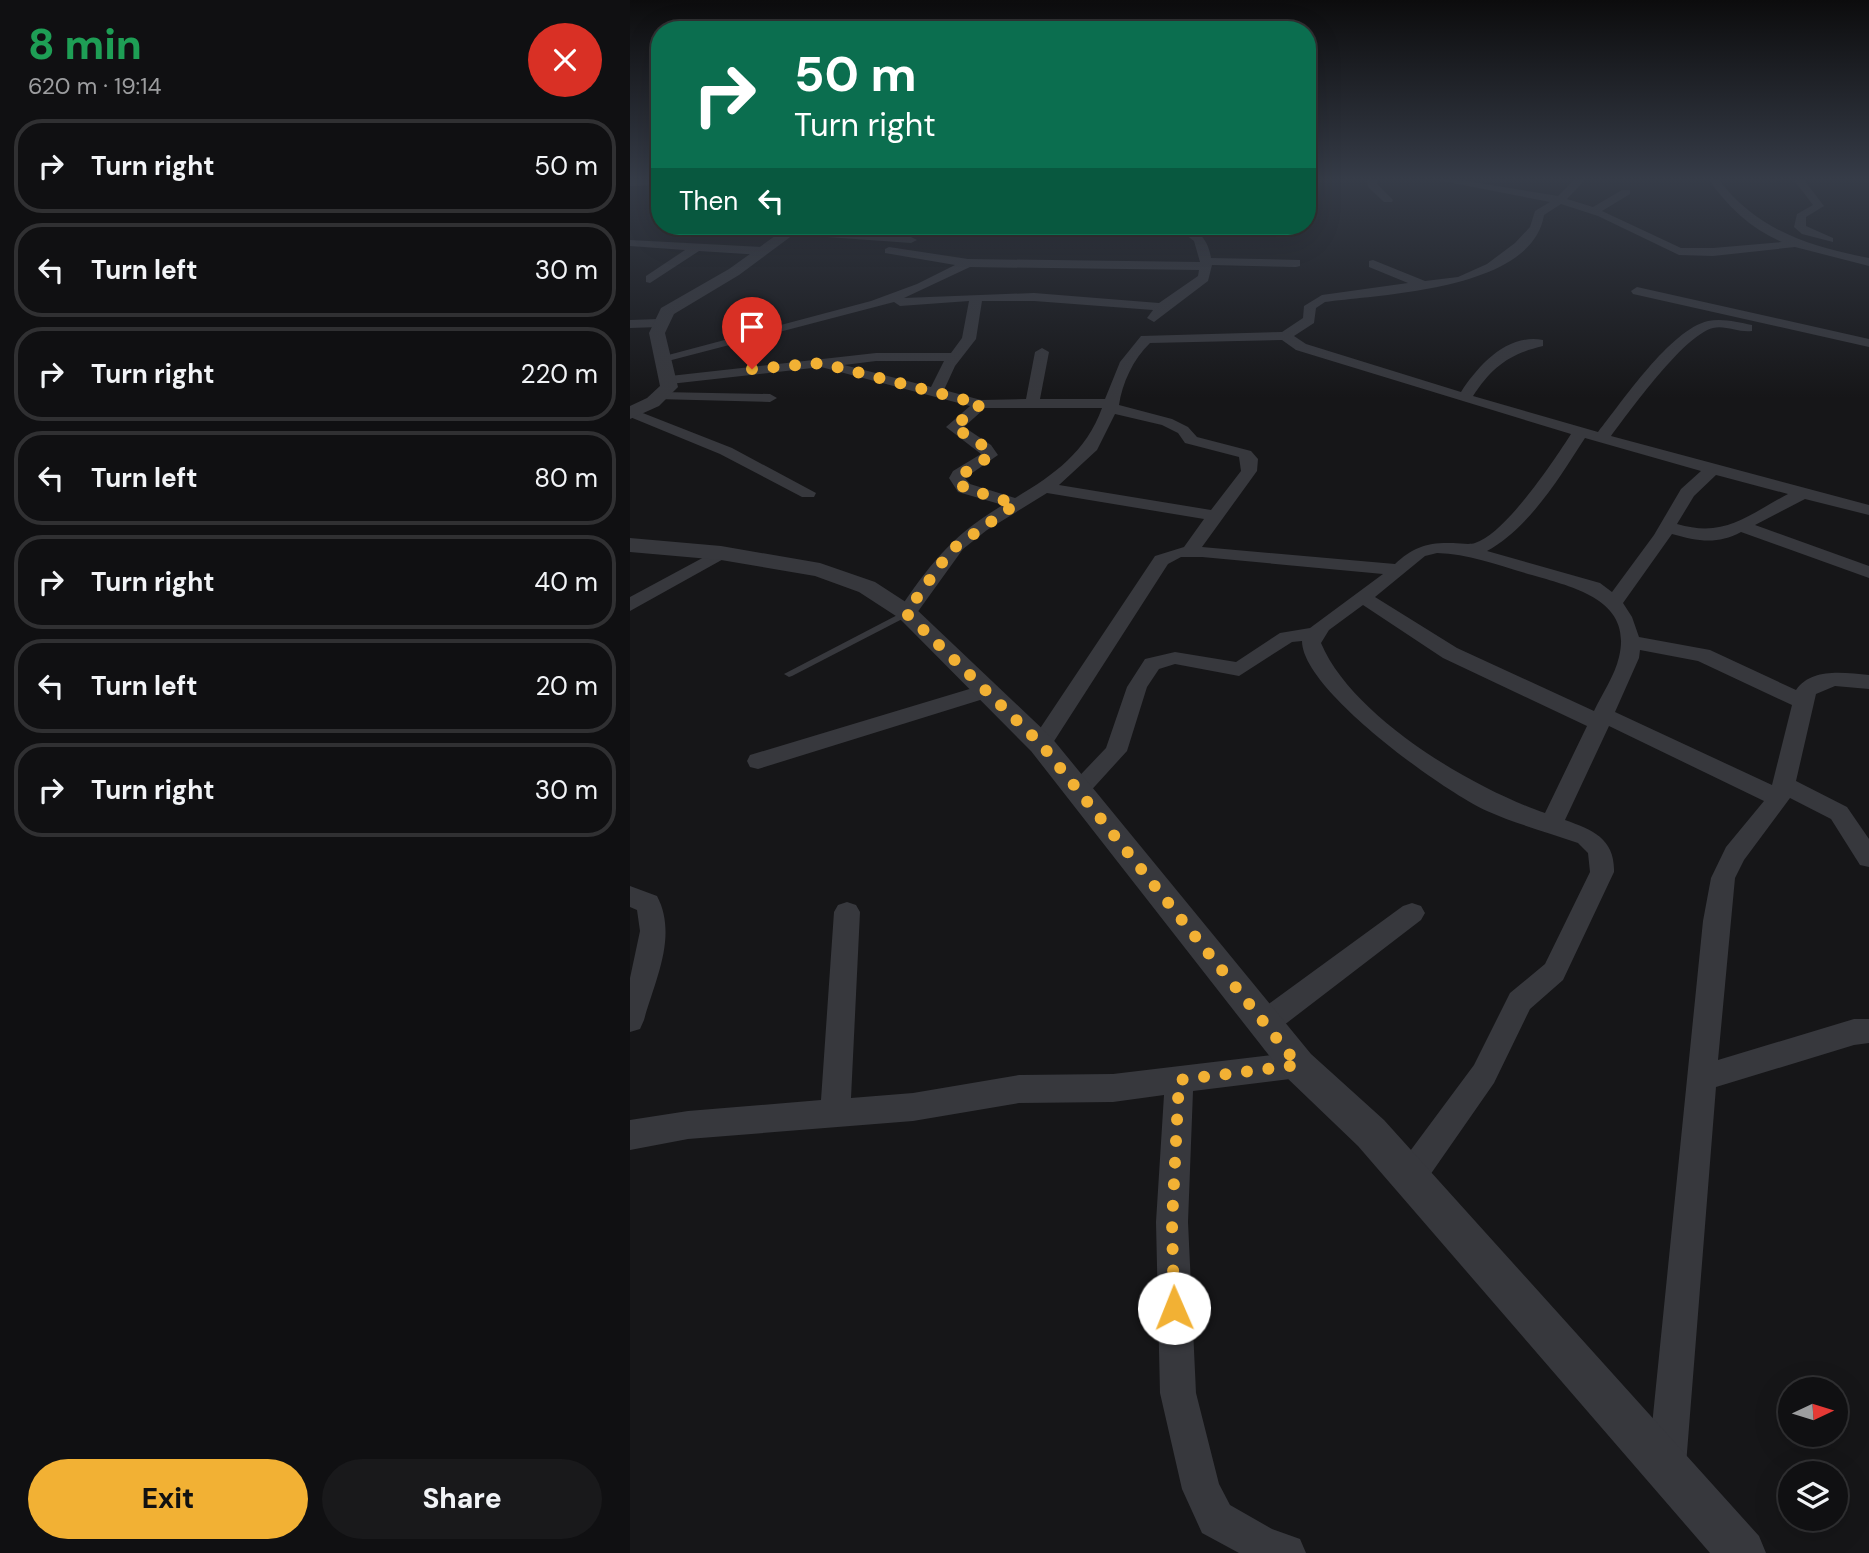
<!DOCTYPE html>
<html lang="en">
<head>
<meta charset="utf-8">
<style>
	:root { --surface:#101012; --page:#19191b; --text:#f1f3f6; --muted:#9c9d9f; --line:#303032; --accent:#f2b134 }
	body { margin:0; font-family:"DM Sans",sans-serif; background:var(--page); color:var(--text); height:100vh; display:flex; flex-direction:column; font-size:26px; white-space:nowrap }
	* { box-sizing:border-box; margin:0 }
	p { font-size:23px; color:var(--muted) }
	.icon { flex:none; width:38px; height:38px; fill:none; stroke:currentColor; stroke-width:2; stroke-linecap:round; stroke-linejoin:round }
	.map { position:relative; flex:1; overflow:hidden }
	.side { display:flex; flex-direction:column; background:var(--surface); width:630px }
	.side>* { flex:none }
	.top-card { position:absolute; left:21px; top:21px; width:665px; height:214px; border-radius:28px; box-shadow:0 7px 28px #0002,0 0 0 2px var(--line); background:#0b6e4f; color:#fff; overflow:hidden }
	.needle { width:46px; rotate:86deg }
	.fabs { position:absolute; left:1148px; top:1377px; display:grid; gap:14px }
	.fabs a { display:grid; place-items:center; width:70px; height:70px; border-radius:50%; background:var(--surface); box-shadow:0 7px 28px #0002,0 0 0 2px var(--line); font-size:35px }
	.pin { position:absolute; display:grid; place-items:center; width:60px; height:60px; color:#fff; margin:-72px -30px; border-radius:50% 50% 50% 0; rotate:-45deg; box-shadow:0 0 7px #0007 }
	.pin .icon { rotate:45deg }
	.me { position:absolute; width:77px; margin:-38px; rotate:359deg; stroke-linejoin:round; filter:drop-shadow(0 0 5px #0008) }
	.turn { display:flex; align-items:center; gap:24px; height:147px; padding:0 28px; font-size:32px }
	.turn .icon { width:91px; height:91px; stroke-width:2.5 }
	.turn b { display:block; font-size:49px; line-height:60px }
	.then { display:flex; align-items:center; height:66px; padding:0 28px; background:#0003; gap:14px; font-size:26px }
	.round { display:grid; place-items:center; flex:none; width:74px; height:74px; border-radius:37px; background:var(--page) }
	.summary { display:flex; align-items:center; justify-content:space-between; height:119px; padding:0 28px }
	h1 { font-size:42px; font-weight:800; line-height:52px; color:#1e9e55 }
	.cta { display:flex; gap:14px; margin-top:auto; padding:14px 28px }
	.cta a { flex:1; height:80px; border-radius:42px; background:var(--accent); color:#111; font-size:28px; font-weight:800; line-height:80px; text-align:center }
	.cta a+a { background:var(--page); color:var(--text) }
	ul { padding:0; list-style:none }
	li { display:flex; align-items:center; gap:21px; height:94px; margin:0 14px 10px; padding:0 14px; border:4px solid var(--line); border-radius:28px }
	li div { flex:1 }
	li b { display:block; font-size:26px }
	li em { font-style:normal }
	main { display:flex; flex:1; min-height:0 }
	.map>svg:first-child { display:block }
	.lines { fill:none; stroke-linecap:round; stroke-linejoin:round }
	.service { fill:#37383d; fill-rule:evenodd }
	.minor { fill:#37383d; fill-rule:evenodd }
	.tertiary { fill:#37383d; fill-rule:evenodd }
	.route { stroke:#f2b134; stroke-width:12; stroke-dasharray:0 21.6 }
</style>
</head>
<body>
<main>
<section class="side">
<div class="summary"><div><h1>8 min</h1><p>620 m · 19:14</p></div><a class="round" style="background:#d93025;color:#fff"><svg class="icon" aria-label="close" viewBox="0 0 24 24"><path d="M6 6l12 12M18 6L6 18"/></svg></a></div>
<ul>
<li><svg class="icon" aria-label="right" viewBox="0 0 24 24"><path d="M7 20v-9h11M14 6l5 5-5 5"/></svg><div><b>Turn right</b></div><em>50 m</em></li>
<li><svg class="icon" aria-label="left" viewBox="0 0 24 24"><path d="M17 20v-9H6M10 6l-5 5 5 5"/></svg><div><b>Turn left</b></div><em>30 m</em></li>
<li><svg class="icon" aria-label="right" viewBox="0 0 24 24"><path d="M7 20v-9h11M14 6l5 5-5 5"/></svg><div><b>Turn right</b></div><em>220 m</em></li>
<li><svg class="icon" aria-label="left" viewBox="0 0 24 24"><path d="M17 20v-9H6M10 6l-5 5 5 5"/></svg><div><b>Turn left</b></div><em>80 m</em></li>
<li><svg class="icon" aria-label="right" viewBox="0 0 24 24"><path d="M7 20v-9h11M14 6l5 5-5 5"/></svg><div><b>Turn right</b></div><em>40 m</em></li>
<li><svg class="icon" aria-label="left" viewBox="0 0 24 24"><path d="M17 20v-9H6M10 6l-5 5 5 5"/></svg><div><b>Turn left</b></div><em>20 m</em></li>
<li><svg class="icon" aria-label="right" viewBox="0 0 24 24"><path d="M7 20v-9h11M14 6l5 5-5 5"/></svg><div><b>Turn right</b></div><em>30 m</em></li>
</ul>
<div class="cta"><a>Exit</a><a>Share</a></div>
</section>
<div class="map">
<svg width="1239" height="1553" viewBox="0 0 1239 1553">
	<rect width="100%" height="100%" fill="#161618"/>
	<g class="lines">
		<path class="service" d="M277 610 281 613 280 615 162 676 159 677 154 674Z"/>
		<path class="minor" d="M0 180H30V185L0 186Z
			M737 180H747V184L763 200 762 202H754L738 187Z
			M807 180H831L928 196 944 180H955L937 199 963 207 992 190H1000V194L972 211 1051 248H1083L1152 242C1121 229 1098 207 1079 180H1089C1127 230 1180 247 1239 258V266L1165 247 1083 256 1049 255 968 216 931 204 914 215C902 290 754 294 695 302L686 308 684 323 664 336 676 344 831 392C848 366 877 333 913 340V346C879 354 862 367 843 396L968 432C992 402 1040 330 1078 321 1092 318 1108 322 1122 325V331C1109 333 1096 325 1083 328 1054 335 1000 411 981 436L1239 505V515L1175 499 1125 525 1239 566V578L1111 532C1087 545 1067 541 1042 534L993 603 1002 617 1009 637 1080 650 1166 690C1182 667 1215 673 1239 675V689L1205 686 1186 694 1166 781 1217 807 1239 839V867L1230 865 1201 819 1160 798 1114 860 1105 878 1088 1060 1224 1019H1239V1043L1224 1045 1086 1087 1056 1465 1050 1478 1037 1484 1024 1478 1018 1465 1073 921 1081 878 1096 847 1134 801 979 726 935 820C963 830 985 839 984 872L933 980 900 1009 864 1083 791 1188 780 1192 769 1188 764 1177 769 1166 844 1065 880 993 915 964 960 872 958 853 948 843C917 832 886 824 857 811 813 791 672 690 672 641L662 642 609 676 545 664 529 669 517 687 497 751 456 796 448 798 440 796 436 790 476 748 497 687 515 659 545 652 606 662 650 633 680 628 753 574 572 557H551L538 564 419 749H403L400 744 403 739 525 556 554 547 574 519 417 493 357 530 333 549 284 617H270L267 613C299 565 322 535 373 505L328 492 319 478 323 471 351 454 316 427 340 406 191 367 40 384 33 380 40 376 246 353H321L332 338 339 301 270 306 264 302 34 362 27 358 241 301 287 284 325 265 255 253V249L259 247 338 259 570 262 564 241 544 226C565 225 578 237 581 258L670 260V266L666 267 582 265 578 281 524 322 517 318 523 310 404 301H352L346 339 325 366 314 390 351 400 396 399 405 352 412 348 419 352 410 399H475L490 362 511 336 652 332 673 318 674 306 692 295 778 283 739 267V261L743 260 795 281 828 277 857 264 885 243 900 227 905 211 920 202ZM340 267 569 270 568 276 529 303 404 293 274 298ZM652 340 666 350 941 434C923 462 876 533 845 543 839 545 830 543 823 543 798 542 783 547 765 564L572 547 627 471 628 459 621 451 567 437 558 427 542 419 489 405C492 384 503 359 520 343ZM246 361H314L301 387 214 365ZM355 408H472C456 452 424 475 385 498L340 484 335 478 368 455 361 445 334 427ZM485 414 532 425 548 433 555 443 609 457 611 471 581 510 429 485 467 450ZM955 438 1071 471 1051 489 1024 535 982 592 970 583 857 551C900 527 929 478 955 438ZM1086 475 1090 476 1158 494C1116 516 1095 538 1047 524L1064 496ZM807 553C840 554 870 566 902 575 942 587 1003 599 989 657 985 675 972 694 964 711L827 648 745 597 795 556ZM733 605 813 658 957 726 915 813C842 788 722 717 691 643L699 630ZM1010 650 1068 661 1162 705 1142 785 985 712 1009 658Z
			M1164 180H1174L1194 206 1176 217V226L1203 238V242L1172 234 1164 227 1167 214 1183 205Z
			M159 229 281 237 287 240 281 243 155 234V230Z
			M0 240 132 247 138 251 132 255 69 251 20 283 16 282V276L55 250 0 246Z
			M1007 287 1239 339V347L1003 294 1001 291Z
			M0 320 29 319 36 323 29 327 0 328Z
			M31 392 140 394 147 398 140 402 26 399 24 396Z
			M0 408 102 448 186 493 184 497H172L90 454 0 417Z
			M91 548 100 553 97 557 0 611V597Z
			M356 684 366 691 363 696 128 769 120 767 117 761 120 755Z
			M0 886 27 896C48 936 25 980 14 1020L10 1029 0 1032V978L10 931 7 910 0 907Z
			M217 902 226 905 230 912 221 1098 283 1093 389 1075 483 1074 668 1052 678 1056 682 1065 678 1074 668 1078 563 1091 558 1222 566 1393 589 1484 600 1505 642 1529 670 1539 676 1553H609L572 1533 552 1489 530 1393 526 1222 534 1095 483 1102 389 1103 283 1121 58 1139 0 1150V1120L58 1111 191 1100 204 912 208 905Z
			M782 903 791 906 795 913 791 920 645 1032 635 1035 625 1032 621 1023 625 1014 773 906Z"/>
		<path class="tertiary" d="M159 226H175L109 275 44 314 35 333 48 387 29 406 0 419V406L17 398 30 386 19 333 31 308 99 269Z
			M0 538 91 546 190 563 245 582 285 608 421 737 681 1054 754 1120 1129 1536 1136 1553H1080L728 1146 655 1076 401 751 269 618 229 592 185 576 91 560 0 552Z"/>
	</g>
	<linearGradient id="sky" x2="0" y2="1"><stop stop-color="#0c0c0d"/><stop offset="0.45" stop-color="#363c48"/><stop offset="1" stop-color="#363c48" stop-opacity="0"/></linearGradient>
	<rect width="1239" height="398" fill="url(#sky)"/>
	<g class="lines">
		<path class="route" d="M122 369 191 363 351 404 324 427 355 447 360 456 327 478 334 488 386 504 321 550 276 613 411 744 668 1065 549 1080 542 1223 544 1308"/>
	</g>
</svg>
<div class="fabs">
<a><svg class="needle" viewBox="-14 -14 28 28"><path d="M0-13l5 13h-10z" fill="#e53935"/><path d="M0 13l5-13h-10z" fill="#9c9d9f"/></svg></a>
<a><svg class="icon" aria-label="layers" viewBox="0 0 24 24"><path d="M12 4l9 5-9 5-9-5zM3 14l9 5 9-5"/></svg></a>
</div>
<div class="pin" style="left:122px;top:369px;background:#d93025"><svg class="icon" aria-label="arrive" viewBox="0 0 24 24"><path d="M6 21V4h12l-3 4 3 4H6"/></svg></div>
<svg class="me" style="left:544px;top:1308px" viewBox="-20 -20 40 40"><circle r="19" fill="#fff"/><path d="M0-13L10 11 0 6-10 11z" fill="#f2b134"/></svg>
<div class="top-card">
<div class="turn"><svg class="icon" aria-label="right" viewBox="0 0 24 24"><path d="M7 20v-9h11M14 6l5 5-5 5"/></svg><div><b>50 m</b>Turn right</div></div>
<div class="then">Then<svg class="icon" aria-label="left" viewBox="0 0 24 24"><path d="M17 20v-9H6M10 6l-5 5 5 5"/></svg></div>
</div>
</div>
</main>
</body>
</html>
